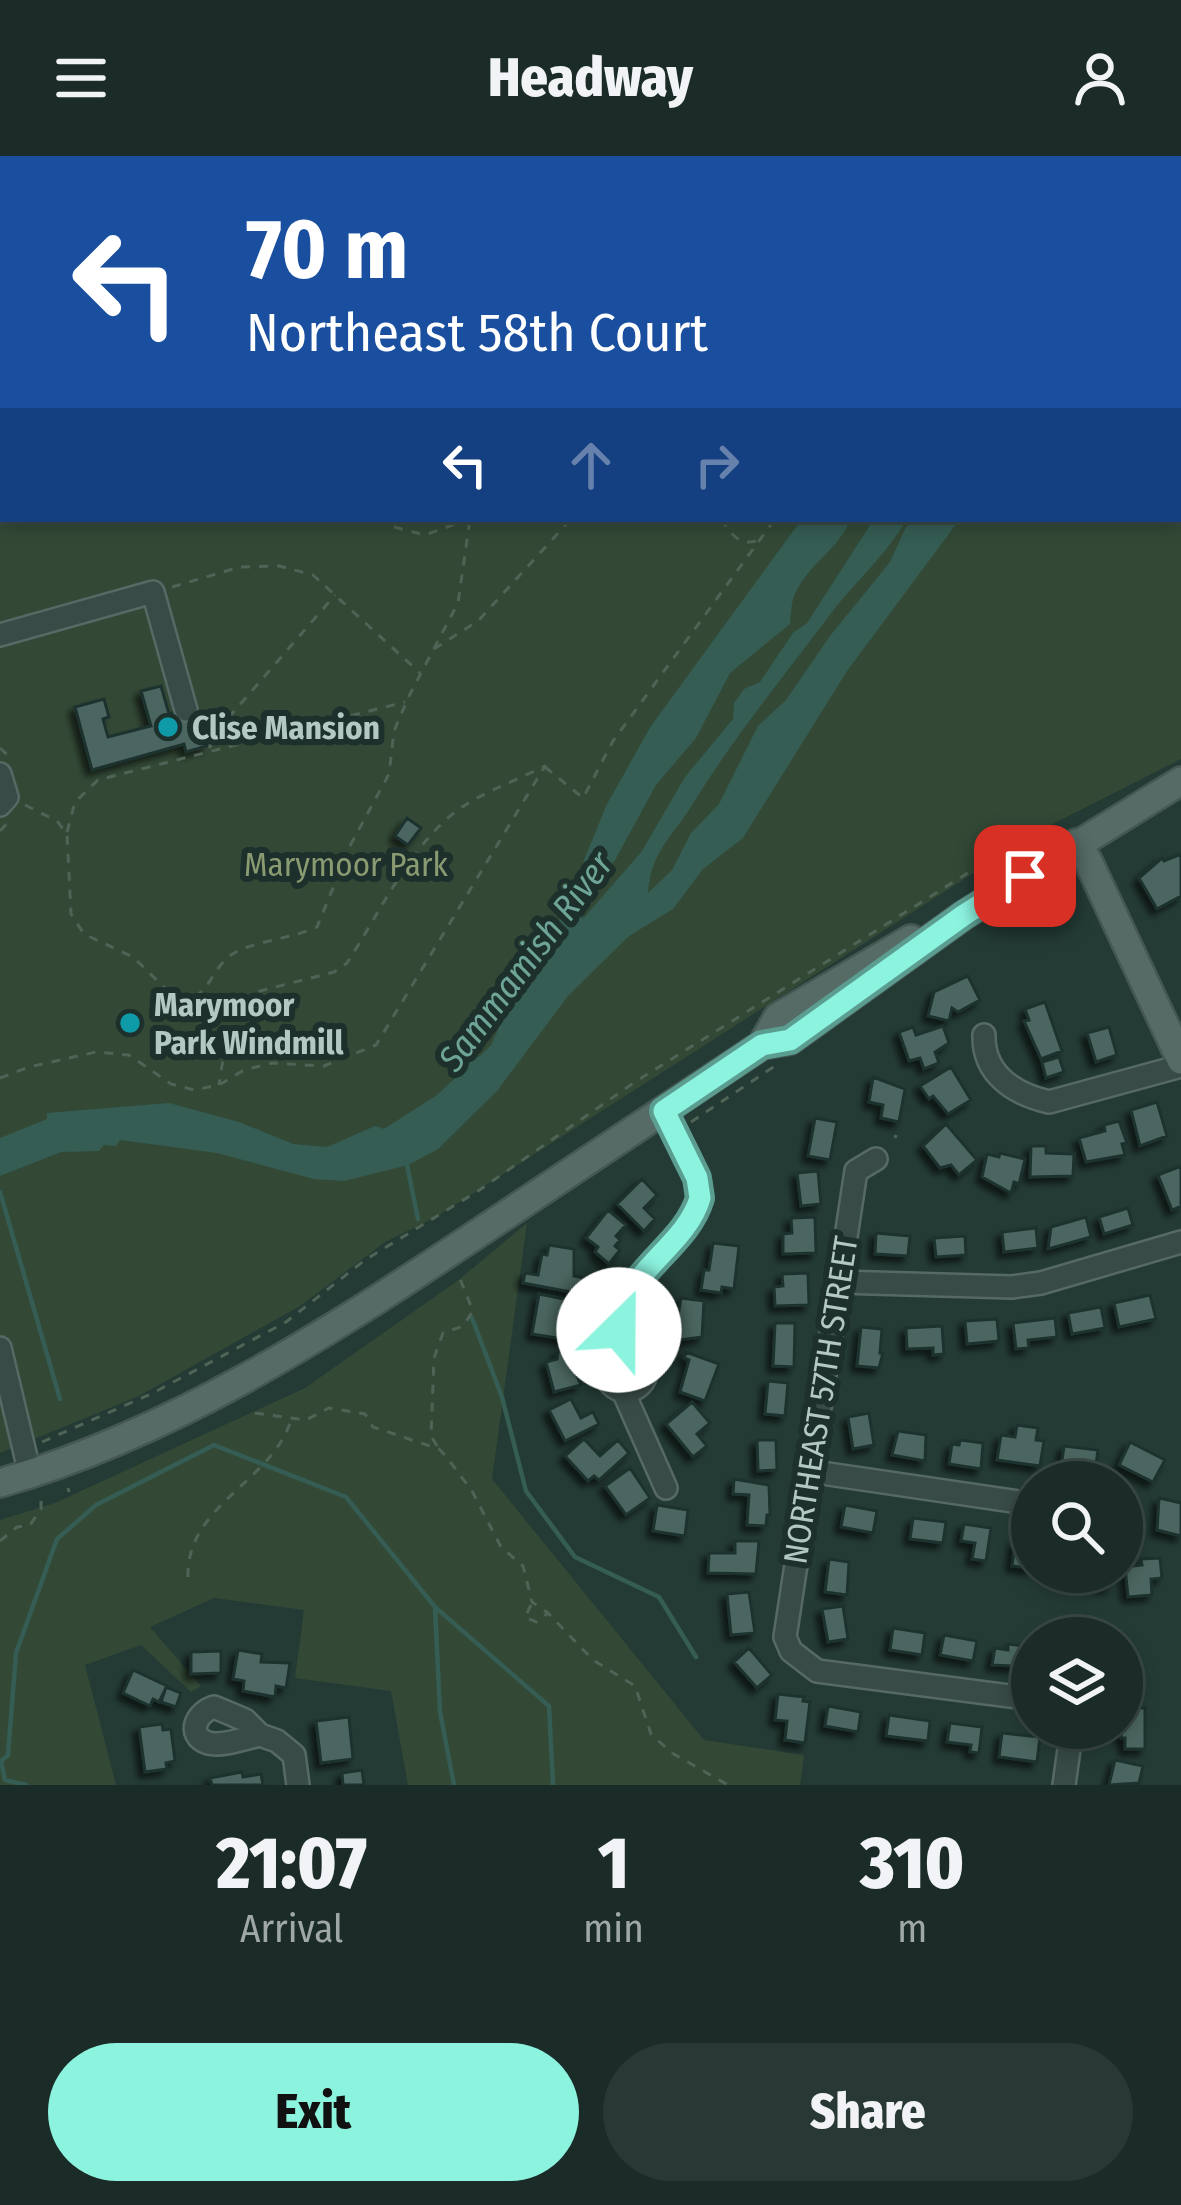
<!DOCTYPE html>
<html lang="en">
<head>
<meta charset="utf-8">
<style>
	:root { --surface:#1b2c28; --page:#283834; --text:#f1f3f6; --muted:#a0a7a8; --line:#394845; --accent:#8cf3df }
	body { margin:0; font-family:"Fira Sans Condensed",sans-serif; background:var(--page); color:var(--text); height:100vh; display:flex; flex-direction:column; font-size:45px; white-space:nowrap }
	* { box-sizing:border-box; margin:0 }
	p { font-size:39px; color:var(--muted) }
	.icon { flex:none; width:66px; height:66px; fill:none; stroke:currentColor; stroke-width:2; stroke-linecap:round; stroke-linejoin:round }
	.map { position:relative; height:1629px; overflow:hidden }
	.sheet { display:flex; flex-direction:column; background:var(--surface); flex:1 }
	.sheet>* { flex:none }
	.guide { position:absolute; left:0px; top:0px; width:1182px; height:366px; box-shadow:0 6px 18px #0003,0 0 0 3px var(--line); background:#1a4fa0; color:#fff; overflow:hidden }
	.controls { position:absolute; left:1011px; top:1305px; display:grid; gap:24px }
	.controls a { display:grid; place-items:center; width:132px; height:132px; border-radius:50%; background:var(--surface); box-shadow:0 6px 18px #0003,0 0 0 3px var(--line); font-size:60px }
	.pin { position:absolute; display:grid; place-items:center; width:102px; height:102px; color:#fff; margin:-51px; border-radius:24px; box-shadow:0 6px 18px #0006 }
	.me { position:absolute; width:132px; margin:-66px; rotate:23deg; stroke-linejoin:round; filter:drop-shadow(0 0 9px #0008) }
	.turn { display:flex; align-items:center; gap:42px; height:252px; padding:0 48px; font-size:54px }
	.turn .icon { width:156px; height:156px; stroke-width:2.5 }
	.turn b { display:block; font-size:84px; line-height:102px }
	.lanes { display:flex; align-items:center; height:114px; padding:0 48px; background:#0003; justify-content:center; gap:60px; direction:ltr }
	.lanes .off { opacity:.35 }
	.eta { display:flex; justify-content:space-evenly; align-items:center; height:204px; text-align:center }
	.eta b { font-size:72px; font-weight:800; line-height:84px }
	.action { display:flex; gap:24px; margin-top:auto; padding:24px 48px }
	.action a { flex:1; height:138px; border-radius:72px; background:var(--accent); color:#111; font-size:48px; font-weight:800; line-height:138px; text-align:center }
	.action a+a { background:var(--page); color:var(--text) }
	header { display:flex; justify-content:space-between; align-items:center; height:156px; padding:0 48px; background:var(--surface); font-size:54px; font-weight:800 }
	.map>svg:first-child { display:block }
	.green { fill:#334936; fill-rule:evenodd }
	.water { fill:#355d54 }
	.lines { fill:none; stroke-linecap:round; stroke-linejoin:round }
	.stream { stroke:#355d54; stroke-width:4.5 }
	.building { fill:#4c6661; stroke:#1f322e; stroke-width:3; filter:url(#shadow) }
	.minor-casing { stroke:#566965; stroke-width:26 }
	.major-casing { stroke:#445753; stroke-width:32 }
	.path { stroke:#4f6456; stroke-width:3; stroke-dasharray:9 9; stroke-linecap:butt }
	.minor { stroke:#384b47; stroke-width:21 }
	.major { stroke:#566b66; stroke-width:27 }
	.route-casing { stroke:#5b9e91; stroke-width:30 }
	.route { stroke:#8cf3df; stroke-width:21 }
	.culture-dot { fill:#0f9aa8; stroke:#1d302c; stroke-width:4.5 }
	.labels { text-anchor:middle; stroke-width:12; stroke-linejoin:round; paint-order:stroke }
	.poi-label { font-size:33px; font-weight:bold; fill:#b3c7c3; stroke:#1d302c; text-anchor:start }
	.park-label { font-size:33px; fill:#8a9b72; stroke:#1d302c }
	.street-label { font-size:33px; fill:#b3c7c3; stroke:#1d302c }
	.water-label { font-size:36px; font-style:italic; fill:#6ea497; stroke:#1d302c }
</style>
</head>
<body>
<header><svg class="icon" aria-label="menu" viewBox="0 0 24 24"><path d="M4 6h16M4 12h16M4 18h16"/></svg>Headway<svg class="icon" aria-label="person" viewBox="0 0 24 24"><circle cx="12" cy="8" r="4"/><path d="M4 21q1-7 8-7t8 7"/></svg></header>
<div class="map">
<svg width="1181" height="1629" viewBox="0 0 1181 1629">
	<defs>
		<filter id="shadow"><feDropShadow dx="-5.5" dy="5.5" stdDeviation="3" flood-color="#0009"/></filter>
	</defs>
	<rect width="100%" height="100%" fill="#243b35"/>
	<path class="green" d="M0 0H1181V603L1041 674 436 1061 385 1086 300 1150 139 1240 0 1297ZM3 3H1179V363H3Z
		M527 1067 492 1323 704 1584 804 1599 800 1629H408L391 1535 295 1522 304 1454 214 1442 150 1471 201 1530 191 1536 141 1489 85 1509 116 1629H0V1364L55 1347 305 1232 460 1123Z"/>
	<path class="water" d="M802 363H850C840 393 808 408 795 438 791 446 791 459 790 468L730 517 696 582 656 629 615 704 590 736 582 764 642 695 685 621 733 563 734 547 744 533 760 526 793 477 807 467 874 363H907C887 398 857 424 832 456 784 520 734 581 692 649 671 683 651 695 648 737L672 714 691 677 719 648 758 570 786 544 830 480 890 406 906 371 915 363H960L847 515 743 682 703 713 673 753 629 780 568 840 497 935 438 993 408 1009 344 1025 314 1023 217 997 120 984 116 990 104 989 99 995 61 996 0 1020V982L47 963V957L169 947 239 966 293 988 327 991 375 970 384 973 437 939 466 912 465 906 480 900 491 889 509 850 541 810 606 650 651 570Z"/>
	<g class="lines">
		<path class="stream" d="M406 1004 418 1063
			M0 1036 60 1243
			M472 1162 502 1241 526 1335 575 1401 659 1441 696 1501
			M435 1451 440 1556 454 1629
			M26 1629 5 1624 1 1605 8 1599 16 1497 57 1383 96 1349 214 1289 346 1341 435 1451 549 1550 553 1629"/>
	</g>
	<path class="building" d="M161 530 169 558 187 553 193 575 202 573 207 590 186 596 184 588 92 614 75 551 104 543 109 561 103 563 108 581 151 570 141 535Z
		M407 662 421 672 408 689 395 680Z
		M1181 698V740L1157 753 1139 722 1162 702 1164 705Z
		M968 820 980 844 958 856 952 852 949 865 928 860 934 836Z
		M1045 846 1062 895 1041 903 1024 865 1029 864 1025 853Z
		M943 870 949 887 935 896 939 907 924 913 920 902 909 905 899 876 913 871 916 879Z
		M1109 871 1117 899 1096 906 1087 877Z
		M1059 901 1064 916 1046 922 1042 906Z
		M951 911 971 944 948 958 933 940 929 943 920 930Z
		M873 921 905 933 899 966 881 962 883 949 869 946Z
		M1157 946 1167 980 1140 990 1131 954Z
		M815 962 837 966 830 1004 808 1000Z
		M1119 965 1127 987 1122 988 1125 999 1086 1006 1079 982 1105 975 1104 969Z
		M946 968 977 1004 959 1019 951 1009 940 1012 923 990Z
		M1031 990H1046V997L1074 998 1073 1020 1030 1021Z
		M1000 997 1025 1003 1019 1028 1014 1026 1011 1037 982 1021 987 998 999 1001Z
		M1181 1010V1050L1172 1054 1158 1019Z
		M818 1015 821 1048 801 1050 797 1017Z
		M642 1023 657 1039 644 1052 655 1063 644 1075 617 1048Z
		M1128 1052 1133 1069 1104 1078 1099 1061Z
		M608 1054 626 1069 616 1080 620 1084 615 1090 620 1094 609 1108 595 1096 598 1091 586 1082Z
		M815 1061 816 1097 783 1098V1078L792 1077 791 1062Z
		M1086 1061 1091 1081 1048 1093 1051 1071Z
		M1036 1072 1038 1092 1004 1096 1002 1076Z
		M876 1077 910 1080 908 1100 875 1098Z
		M965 1080 966 1099 936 1101 934 1082Z
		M713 1087 739 1090 734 1133 722 1131 721 1137 701 1134 704 1114H709Z
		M549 1089 574 1093V1120L595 1124 592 1140 523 1127 525 1117 538 1119 542 1098 547 1099Z
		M808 1117 809 1149 775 1150 774 1131 783 1130 782 1118Z
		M539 1138 564 1143 560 1165 584 1169 581 1186 532 1178Z
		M1150 1139 1156 1163 1119 1171 1114 1147Z
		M681 1142 704 1145 702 1181 657 1187 654 1171 677 1166Z
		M1101 1151 1105 1172 1072 1178 1068 1157Z
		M1055 1162 1057 1181 1028 1184 1029 1192 1016 1193 1013 1167Z
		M997 1163 999 1185 967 1188 965 1165Z
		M775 1167H795L794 1211 773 1210Z
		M942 1170 944 1198 933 1199V1192L907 1193 906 1172Z
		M861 1171 882 1173 880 1197H883L879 1212 857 1210Z
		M567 1192 577 1194 574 1213 581 1229 554 1236 546 1206 557 1203 558 1195 566 1196Z
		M686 1196 719 1208 705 1245 680 1236 689 1204 684 1202Z
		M768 1225 788 1227 785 1260 765 1258Z
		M571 1243 581 1262 593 1256 599 1268 565 1285 549 1254Z
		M692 1246 710 1267 697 1278 707 1290 693 1301 666 1268Z
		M869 1257 874 1289 853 1293 848 1261Z
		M1017 1269 1038 1272 1036 1284 1044 1285 1040 1310 997 1304 1001 1279 1015 1281Z
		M898 1275 926 1279 925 1305 892 1299Z
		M584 1283 600 1300 618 1284 629 1297 599 1324 594 1320 588 1325 565 1300Z
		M757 1284H776L777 1314 758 1315Z
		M960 1284 983 1287 981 1313 949 1308 952 1288 959 1289Z
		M1130 1286 1165 1304 1153 1326 1119 1309Z
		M1064 1290 1098 1294 1094 1323 1060 1319Z
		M630 1312 650 1342 626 1359 605 1330Z
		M734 1323 769 1329 770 1359H767L766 1370 747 1369 749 1339 733 1338Z
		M1159 1342 1181 1347V1380L1157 1374Z
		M657 1349 688 1354 685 1380 653 1375Z
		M845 1349 877 1355 873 1377 841 1371Z
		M913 1362 946 1366 943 1387 910 1383Z
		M964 1368 991 1372 986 1405 972 1403 975 1387 961 1385Z
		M735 1385H759L756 1418 708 1417 709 1397H735Z
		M1015 1385 1032 1387V1412L1012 1410Z
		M1160 1402 1162 1422 1151 1423 1152 1439 1128 1441 1125 1411 1142 1409 1141 1403Z
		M829 1403 849 1406 847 1439 825 1436Z
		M1068 1416H1112L1109 1431 1067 1423Z
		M749 1436 755 1477 731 1479 727 1438Z
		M843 1450 848 1483 828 1486 822 1453Z
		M893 1472 925 1477 922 1499 890 1494Z
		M944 1479 977 1485 973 1505 940 1499Z
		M1008 1488 1032 1491V1511L992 1509 995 1492 1008 1494Z
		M749 1492 772 1519 757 1532 734 1506Z
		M238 1494 262 1498 261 1506 290 1507 286 1532 276 1530 275 1541 243 1535 244 1525 233 1523Z
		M221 1495V1517L191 1518V1496Z
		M1122 1497 1125 1501 1130 1497 1138 1509 1132 1513 1139 1524 1122 1535Z
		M133 1514 167 1530 159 1546 153 1543 150 1550 123 1537Z
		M166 1531 181 1537 176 1551 161 1546Z
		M778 1538 804 1541 803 1545 810 1546 805 1587 785 1584 787 1565 775 1564Z
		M828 1550 861 1556 858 1576 825 1570Z
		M1123 1552H1145V1593H1125V1582H1121Z
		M889 1559 930 1565 928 1585 886 1580Z
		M349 1561 353 1603 321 1607 316 1565Z
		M950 1567 982 1571 979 1597 970 1596 971 1589 947 1586Z
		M162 1568 163 1574 171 1573 175 1605 166 1607 167 1613 145 1616 139 1571Z
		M1002 1577 1040 1581 1037 1606 999 1601Z
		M1115 1604 1143 1610 1139 1627 1109 1629Z
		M362 1614 364 1629H343L342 1617Z
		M242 1616 243 1621 261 1618 263 1629H212L210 1622Z"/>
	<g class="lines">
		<defs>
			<path id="minor" d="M120 0 139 3
				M529 0 540 3
				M234 3 246 0
				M0 479 153 436 186 554
				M0 618 7 641 0 649
				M984 879C983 918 1014 938 1049 946L1181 910
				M876 1003 856 1015 785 1481 791 1495 817 1515 1032 1543
				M838 1126 1012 1131 1041 1127 1181 1086
				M0 1192 30 1318
				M606 1215a20 20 0 1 1 40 0a20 20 0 1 1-40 0Z
				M620 1196C619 1184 617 1170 619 1158 627 1116 707 1074 700 1032 696 1007 675 978 664 955
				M623 1235 666 1332
				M808 1315 1032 1348
				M214 1551 245 1564 260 1579C246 1582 222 1591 208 1587 185 1579 197 1556 214 1551Z
				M260 1579 277 1585 294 1599 298 1629
				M1064 1629 1072 1572"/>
			<path id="major" d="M1076 687 1088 705 1181 904
				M762 889 778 861 911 783
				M0 1327C173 1277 325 1179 474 1080 570 1017 666 953 762 889L790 884 964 759 1181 625"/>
		</defs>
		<use href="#minor" class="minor-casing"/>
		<use href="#major" class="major-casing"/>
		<path class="path" d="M847 0 849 3
			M415 3 416 0
			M640 3 646 0
			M772 3 773 0
			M1043 3 1045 0
			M0 215H3
			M721 363C730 376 738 390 756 385
			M394 371 425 379 469 363
			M172 431 240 411 279 410 313 419 420 517
			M434 493 478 465 571 363
			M228 585 233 559
			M0 592 12 603
			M209 592 224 567 335 439
			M545 611 583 642 613 585 775 363
			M25 649 57 665 67 678 71 758 84 778 133 801 168 835 191 843C211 833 213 812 231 799 251 785 292 783 317 771L351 688 389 618 394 575 409 540 458 447 470 363
			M0 675 11 663
			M67 676 75 646 98 624 405 546
			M0 922 29 911 96 896 129 899 171 928 194 934 219 929 244 914 272 907 324 910 376 889 545 610C519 623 491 633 467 648 416 678 379 758 347 807L334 816 260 835C227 857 225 892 219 929
			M691 966 778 908
			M894 980 897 981
			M255 1257 306 1264 329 1252 365 1258 373 1271 439 1293 445 1299 472 1335 501 1391 523 1410 532 1446 548 1457 593 1504 635 1530 651 1578 672 1597 728 1629
			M42 1286 151 1238 286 1166 365 1104 478 1035 635 926 1006 693 1042 685
			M437 1290 431 1280 434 1202 443 1177 463 1170 473 1155 460 1123
			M68 1332 69 1336
			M0 1385 17 1371 30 1369 41 1353V1345
			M188 1421C186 1349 272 1326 291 1264
			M531 1449 525 1461 536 1466 547 1458"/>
		<use href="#minor" class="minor"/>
		<use href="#major" class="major"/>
	</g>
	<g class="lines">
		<defs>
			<path id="route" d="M619 1174C620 1117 685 1093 700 1042L697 1022 664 955 762 889 790 884 964 759 1025 720"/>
		</defs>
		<use href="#route" class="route-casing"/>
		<use href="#route" class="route"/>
	</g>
	<g class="culture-dot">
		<circle cx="168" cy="571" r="12"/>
		<circle cx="130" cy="867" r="12"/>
	</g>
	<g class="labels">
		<g class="poi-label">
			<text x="192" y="583">Clise Mansion</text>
			<text x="154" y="860">Marymoor<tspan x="154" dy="38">Park Windmill</tspan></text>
		</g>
		<g class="park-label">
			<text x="346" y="720">Marymoor Park</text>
		</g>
		<g class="street-label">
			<text transform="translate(820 1244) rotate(-81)" y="12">NORTHEAST 57TH STREET</text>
		</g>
		<g class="water-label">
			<text transform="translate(525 805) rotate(-53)" y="13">Sammamish River</text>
		</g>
	</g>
</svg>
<div class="controls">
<a><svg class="icon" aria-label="search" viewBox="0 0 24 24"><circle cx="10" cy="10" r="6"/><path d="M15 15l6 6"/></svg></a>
<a><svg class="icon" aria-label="layers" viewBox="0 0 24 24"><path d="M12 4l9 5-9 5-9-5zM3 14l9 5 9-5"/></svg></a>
</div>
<div class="pin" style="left:1025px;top:720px;background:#d93025"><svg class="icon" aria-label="arrive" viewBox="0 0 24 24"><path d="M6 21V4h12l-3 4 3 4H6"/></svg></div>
<svg class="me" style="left:619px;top:1174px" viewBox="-20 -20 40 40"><circle r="19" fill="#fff"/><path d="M0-13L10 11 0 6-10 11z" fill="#8cf3df"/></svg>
<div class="guide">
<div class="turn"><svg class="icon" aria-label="left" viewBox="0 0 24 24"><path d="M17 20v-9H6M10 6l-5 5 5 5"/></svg><div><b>70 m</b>Northeast 58th Court</div></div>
<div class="lanes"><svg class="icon" aria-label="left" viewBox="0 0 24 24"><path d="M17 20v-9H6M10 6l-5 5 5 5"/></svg><svg class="icon off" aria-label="ahead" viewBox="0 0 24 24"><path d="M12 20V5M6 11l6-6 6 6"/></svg><svg class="icon off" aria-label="right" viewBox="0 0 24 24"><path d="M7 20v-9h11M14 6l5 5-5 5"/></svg></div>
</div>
</div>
<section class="sheet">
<div class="eta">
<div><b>21:07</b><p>Arrival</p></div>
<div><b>1</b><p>min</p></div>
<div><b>310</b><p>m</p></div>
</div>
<div class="action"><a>Exit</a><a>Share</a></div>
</section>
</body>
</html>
